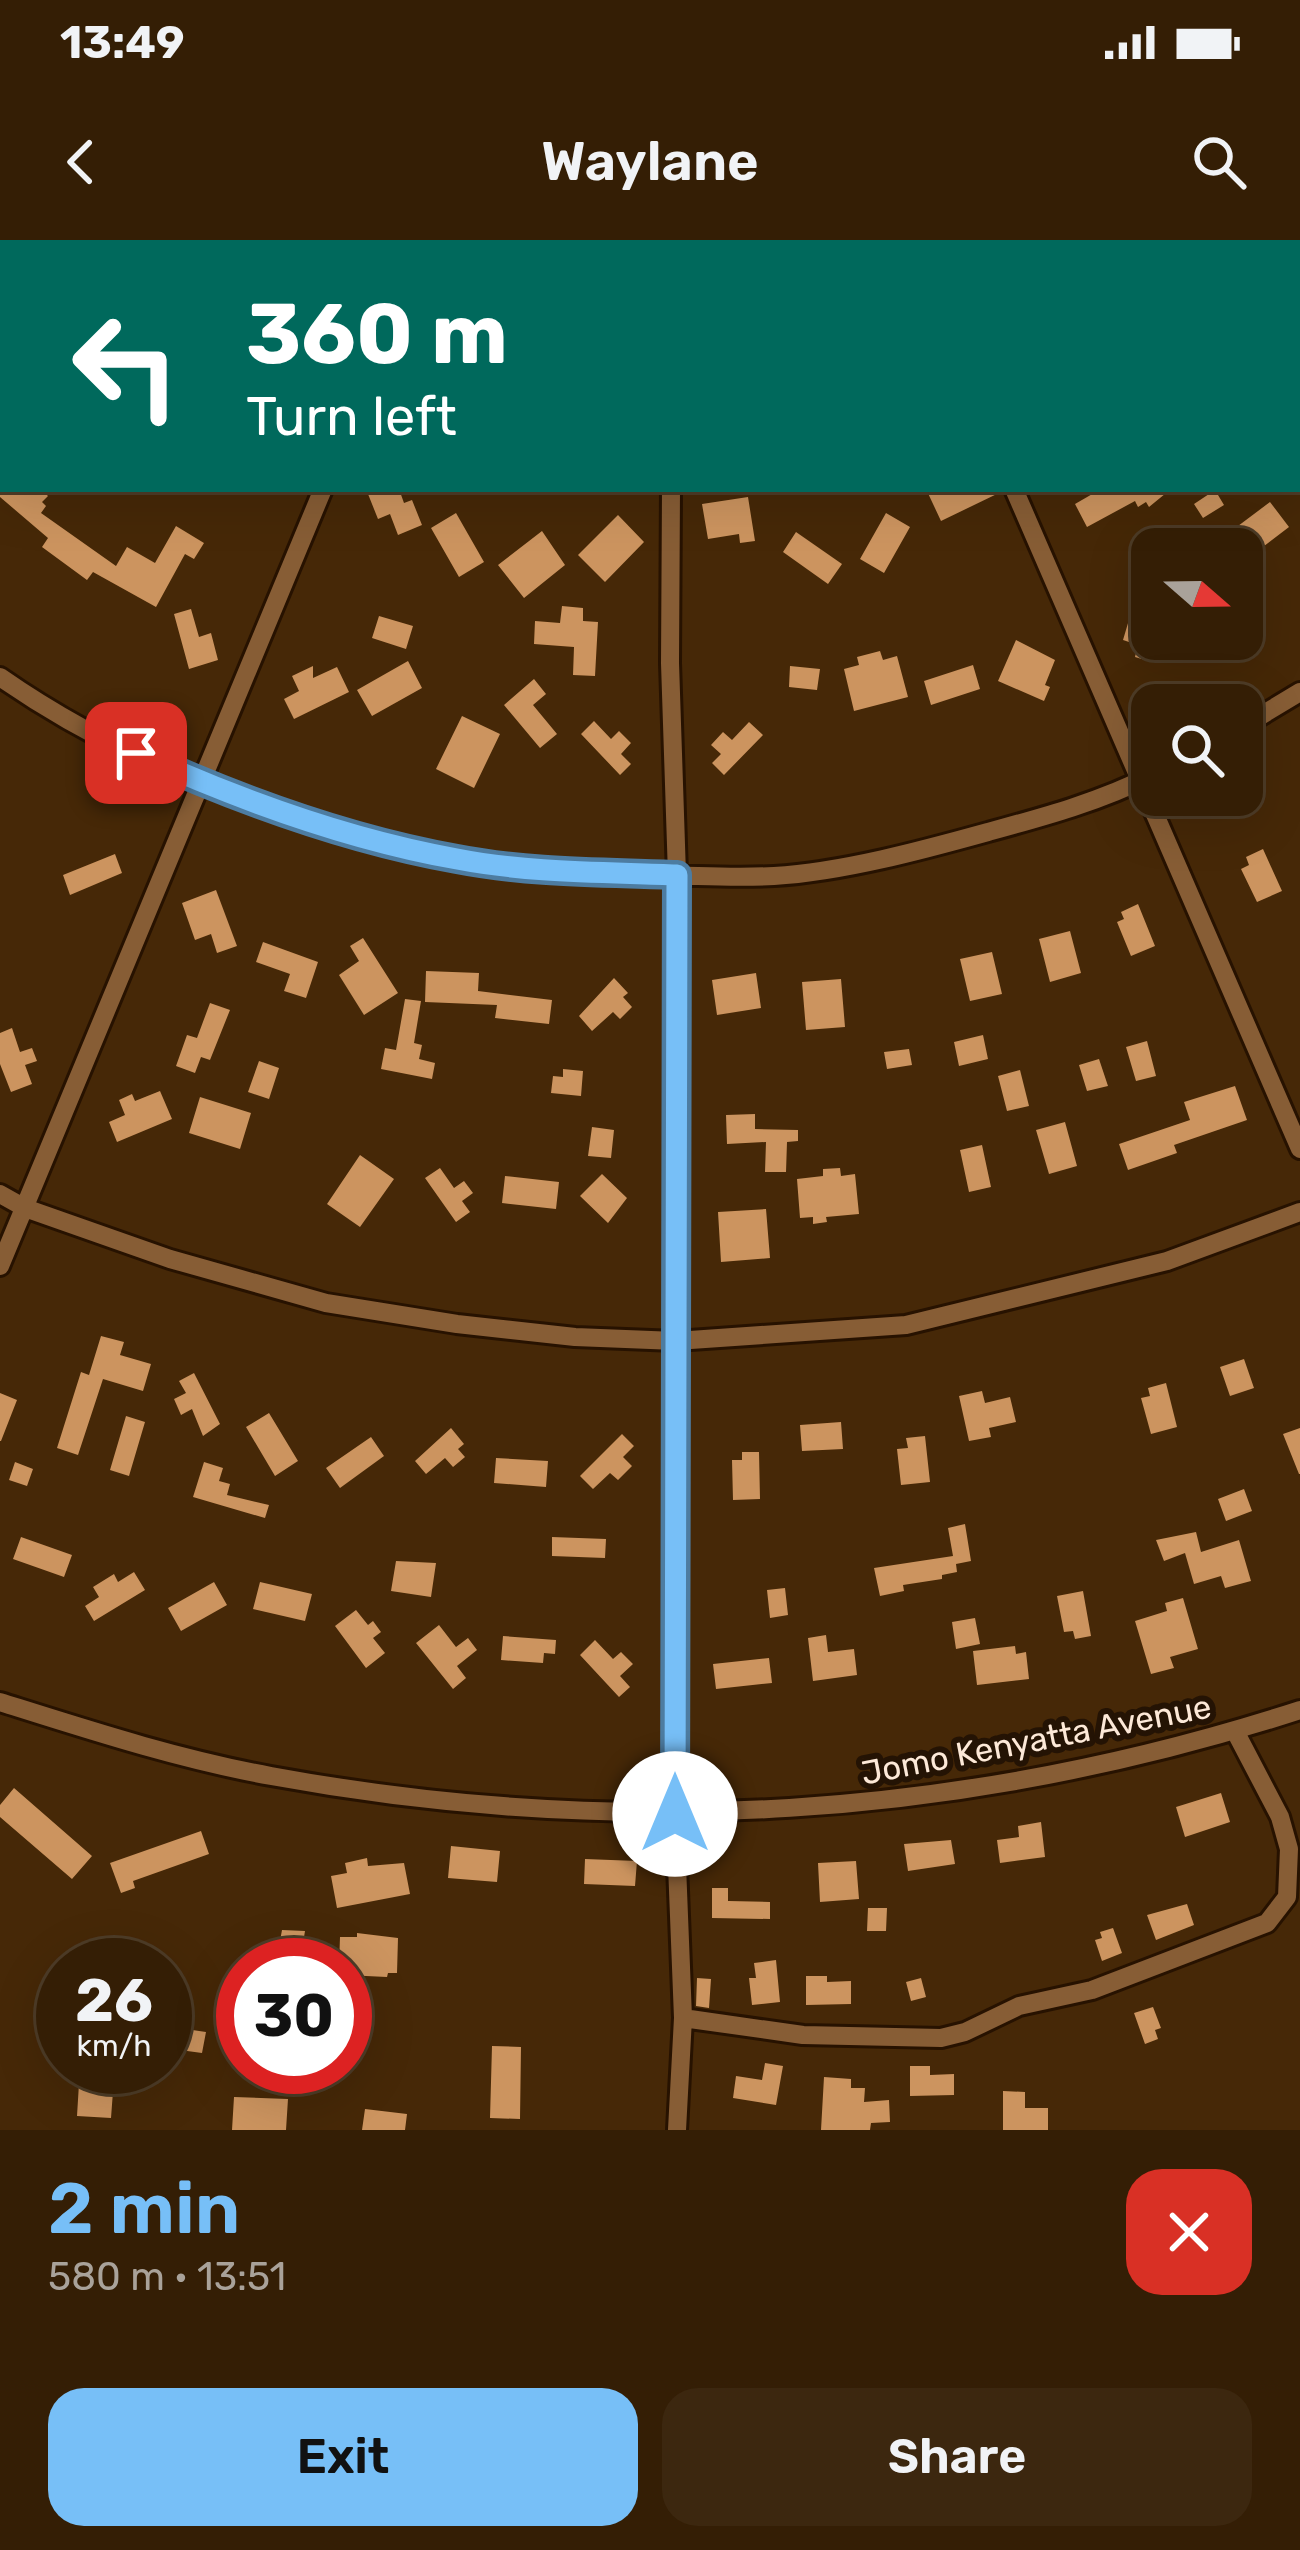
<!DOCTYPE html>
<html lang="en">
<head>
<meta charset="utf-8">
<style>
	:root { --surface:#341e05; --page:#3c270f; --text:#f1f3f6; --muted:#a9a29a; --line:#4e3c27; --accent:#77bff7 }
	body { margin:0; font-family:Rubik,sans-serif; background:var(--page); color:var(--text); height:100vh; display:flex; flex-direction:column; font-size:45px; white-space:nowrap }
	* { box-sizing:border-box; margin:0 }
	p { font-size:39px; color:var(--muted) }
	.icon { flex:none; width:66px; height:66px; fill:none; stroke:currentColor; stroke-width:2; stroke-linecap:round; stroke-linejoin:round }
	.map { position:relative; height:1890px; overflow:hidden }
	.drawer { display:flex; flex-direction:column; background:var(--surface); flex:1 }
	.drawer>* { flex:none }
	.guide { position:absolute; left:0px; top:0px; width:1302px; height:252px; box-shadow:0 12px 48px #0002,0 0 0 3px var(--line); background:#00695c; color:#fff; overflow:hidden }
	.needle { width:78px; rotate:110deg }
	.tools { position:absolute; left:1131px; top:288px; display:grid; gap:24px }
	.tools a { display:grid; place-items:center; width:132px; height:132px; border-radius:24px; background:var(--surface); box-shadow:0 12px 48px #0002,0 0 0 3px var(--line); font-size:60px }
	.speed { position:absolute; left:36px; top:1698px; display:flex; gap:24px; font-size:60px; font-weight:700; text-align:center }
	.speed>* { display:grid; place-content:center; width:156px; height:156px; border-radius:50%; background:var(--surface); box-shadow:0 12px 48px #0002,0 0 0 3px var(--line); line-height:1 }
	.speed small { font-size:30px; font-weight:400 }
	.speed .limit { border:18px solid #d22; background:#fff; color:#111 }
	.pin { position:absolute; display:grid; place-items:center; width:102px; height:102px; color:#fff; margin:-51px; border-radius:24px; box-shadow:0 6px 18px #0006 }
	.me { position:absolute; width:132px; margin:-66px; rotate:0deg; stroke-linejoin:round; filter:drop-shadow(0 0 9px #0008) }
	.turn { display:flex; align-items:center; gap:42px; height:252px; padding:0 48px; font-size:54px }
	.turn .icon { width:156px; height:156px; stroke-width:2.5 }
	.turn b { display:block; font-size:84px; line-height:102px }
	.round { display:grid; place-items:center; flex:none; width:126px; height:126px; border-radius:36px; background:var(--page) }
	.headline { display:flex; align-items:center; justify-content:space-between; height:204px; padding:0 48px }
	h1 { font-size:72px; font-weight:600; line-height:90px; color:var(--accent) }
	.action { display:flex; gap:24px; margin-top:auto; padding:24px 48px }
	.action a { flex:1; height:138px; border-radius:36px; background:var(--accent); color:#111; font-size:48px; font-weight:600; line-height:138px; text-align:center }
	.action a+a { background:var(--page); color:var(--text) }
	.status { display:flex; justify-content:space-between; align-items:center; height:84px; padding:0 60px; background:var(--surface); direction:ltr }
	.status svg { height:33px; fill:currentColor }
	header { display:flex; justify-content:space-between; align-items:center; height:156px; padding:0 48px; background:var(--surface); font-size:54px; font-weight:600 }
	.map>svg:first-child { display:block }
	.building { fill:#cc945f }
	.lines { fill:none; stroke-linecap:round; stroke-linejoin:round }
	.street-casing { stroke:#271200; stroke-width:24 }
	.street { stroke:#875d35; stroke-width:18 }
	.route-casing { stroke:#4d7ca1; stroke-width:30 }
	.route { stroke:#77bff7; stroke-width:21 }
	.labels { text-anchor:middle; stroke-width:12; stroke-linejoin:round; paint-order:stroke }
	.street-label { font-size:33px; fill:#fde9d8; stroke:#241304 }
</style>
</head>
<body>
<div class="status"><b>13:49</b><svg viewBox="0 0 49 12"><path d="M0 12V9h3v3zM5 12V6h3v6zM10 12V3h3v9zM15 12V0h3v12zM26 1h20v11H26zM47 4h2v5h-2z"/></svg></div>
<header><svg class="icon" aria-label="back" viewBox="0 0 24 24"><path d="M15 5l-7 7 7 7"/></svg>Waylane<svg class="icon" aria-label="search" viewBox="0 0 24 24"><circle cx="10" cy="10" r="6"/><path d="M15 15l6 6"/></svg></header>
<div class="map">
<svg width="1300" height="1890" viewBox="0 0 1300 1890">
	<rect width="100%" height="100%" fill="#462807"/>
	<path class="building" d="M0 249H41L48 256 42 262 46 266 41 273 116 326 127 307 155 323 176 286 204 303 194 319 185 314 156 367 93 332 87 340 42 307 48 298 0 257Z
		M382 249H399L404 263 412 260 422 285 398 295 390 274 378 279 368 254Z
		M926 249H1001V252L941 281Z
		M1101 249H1171L1149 267 1146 262 1138 267 1135 261 1087 287 1075 264Z
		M1215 250 1224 265 1203 278 1194 264Z
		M748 257 755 301 740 303 739 294 708 299 702 264Z
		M1270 262 1289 287 1247 319 1230 292Z
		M456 273 484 322 459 337 431 288Z
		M886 273 910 287 884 333 860 319Z
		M618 275 644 302 605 342 578 315Z
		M542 291 565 325 524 358 498 325Z
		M796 292 842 324 828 344 783 312Z
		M562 366 583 368V381L598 382 595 436 573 435 574 407 534 404 535 381 560 383Z
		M191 369 199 397 211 393 218 420 189 429 174 374Z
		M1149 371H1152V399H1159L1152 422 1135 417 1138 405 1123 400 1131 373 1147 378Z
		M379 376 413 386 406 409 372 398Z
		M1016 400 1055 420 1045 445 1050 447 1044 461 998 441Z
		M880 411 883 420 897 416 908 457 854 471 844 429 859 425 857 417Z
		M408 421 422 448 372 476 357 450Z
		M973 425 980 449 931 465 924 441Z
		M313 426V438L337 427 349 452 294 479 284 459 299 451 292 436Z
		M790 426 820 429 817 450 789 447Z
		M534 439 546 454 533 465 557 494 540 508 504 465Z
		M462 476 500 494 474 548 436 529Z
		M594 481 611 499 619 491 631 503 621 514 631 524 620 535 581 494Z
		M749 482 763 495 724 535 712 523 721 514 711 505 723 492 732 500Z
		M1263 609 1282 651 1257 662 1241 629 1249 625 1246 617Z
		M115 614 122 633 70 655 63 635Z
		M216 650 237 706 217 713 211 694 195 700 182 663Z
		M1138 664 1155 706 1131 716 1117 682 1124 679 1121 672Z
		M1070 691 1081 733 1050 742 1039 699Z
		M363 698 398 753 364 775 339 735 359 721 350 706Z
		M263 702 318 722 306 758 284 751 290 734 256 722Z
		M992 712 1002 754 970 761 960 719Z
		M426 731 479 733 478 751 552 760 549 784 495 778 497 765 425 762Z
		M756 733 761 768 717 775 712 740Z
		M614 738 628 753 623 757 632 767 620 779 613 772 592 791 579 776Z
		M841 739 845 787 806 790 802 742Z
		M405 759 421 761 414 803 422 805 419 819 435 823 432 839 381 829 385 808 396 810Z
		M210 763 230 770 210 820 201 817 195 833 176 826 187 795 197 798Z
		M12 788 20 812 32 808 37 821 25 825 32 844 11 852 0 824V793Z
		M983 795 988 819 959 826 954 802Z
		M1147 801 1156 836 1136 841 1126 807Z
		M909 809 912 825 887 829 884 812Z
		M1099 819 1108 846 1087 851 1079 825Z
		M259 821 279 828 269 859 248 852Z
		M563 829 583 831 581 856 551 853 553 836 563 837Z
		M1020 830 1029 866 1007 871 998 836Z
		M1235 846 1247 880 1174 905 1177 913 1128 930 1119 904 1190 880 1184 862Z
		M160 851 172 879 117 902 109 882 125 875 119 860 132 854 135 861Z
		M200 857 251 873 240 909 189 893Z
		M755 874V889L798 890V901L787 902 786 932H765L766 902 727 904 726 875Z
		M1065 882 1077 926 1049 934 1036 890Z
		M592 887 614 890 611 918 588 916Z
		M982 905 991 947 969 952 960 910Z
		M360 915 394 939 360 987 327 964Z
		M440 928 454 948 464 941 473 953 462 961 470 972 456 982 425 938Z
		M840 928 841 936 855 934 859 974 826 977 827 982 813 984V977L800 978 797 939 823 936V929Z
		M602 934 627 958 608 983 580 956Z
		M505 936 559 942 556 969 502 963Z
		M766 969 770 1018 721 1022 718 972Z
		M101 1096 124 1102 120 1115 151 1124 143 1151 103 1139 78 1215 57 1208 81 1132 89 1135Z
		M1244 1119 1254 1148 1230 1156 1220 1127Z
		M194 1133 220 1184 203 1196 192 1169 181 1175 174 1159 186 1153 179 1141Z
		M1166 1143 1177 1187 1151 1194 1141 1158 1150 1156 1148 1148Z
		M982 1151 985 1163 1010 1157 1016 1182 989 1188 991 1197 969 1201 959 1156Z
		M0 1153 17 1160 1 1201H0Z
		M269 1173 298 1221 275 1236 246 1187Z
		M126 1176 145 1182 129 1236 110 1230Z
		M841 1182 843 1209 802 1211 800 1185Z
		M451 1188 464 1204 458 1209 465 1217 453 1227 445 1218 426 1234 415 1221Z
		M1300 1188V1234H1299L1283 1194Z
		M622 1194 634 1206 623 1217 632 1226 618 1240 610 1233 593 1249 580 1236Z
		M925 1196 930 1242 901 1245 897 1209 908 1208 906 1198Z
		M371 1197 384 1216 340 1248 326 1228Z
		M742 1212H759L760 1259 733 1260 732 1220H742Z
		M496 1218 548 1221 546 1247 494 1243Z
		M15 1222 33 1229 27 1246 9 1240Z
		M204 1222 223 1228 219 1241 230 1244 227 1255 269 1265 265 1278 193 1257Z
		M1244 1249 1252 1271 1226 1281 1218 1259Z
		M965 1284 971 1321 956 1324 957 1332 942 1335V1339L903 1345 904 1351 880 1356 874 1328 953 1316 948 1288Z
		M1196 1292 1201 1312 1239 1300 1251 1341 1225 1348 1221 1336 1194 1344 1185 1313 1164 1321 1156 1300Z
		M21 1297 72 1315 64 1337 13 1319Z
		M552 1297 606 1299 605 1318 552 1316Z
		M396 1321 436 1323 431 1357 391 1351Z
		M134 1332 145 1350 94 1381 85 1366 99 1357 93 1347 114 1334 118 1342Z
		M214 1342 227 1365 181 1391 168 1368Z
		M260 1342 312 1354 305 1381 253 1369Z
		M785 1348 788 1375 770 1378 767 1350Z
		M1083 1351 1091 1396 1075 1399 1073 1391 1064 1392 1057 1356Z
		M1183 1358 1198 1409 1170 1417 1174 1428 1151 1434 1135 1381 1167 1371 1165 1363Z
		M356 1370 368 1385 373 1381 381 1392 373 1398 385 1413 366 1428 335 1386Z
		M975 1378 980 1404 956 1409 952 1382Z
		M439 1385 456 1407 468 1398 477 1410 457 1426 466 1438 453 1449 416 1403Z
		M826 1395 828 1412 854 1409 857 1435 813 1441 808 1398Z
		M503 1396 556 1400 555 1414 544 1413 543 1423 501 1420Z
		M595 1400 613 1419 621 1412 633 1424 620 1436 630 1447 619 1457 580 1415Z
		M1015 1406 1016 1414 1026 1412 1029 1439 977 1445 973 1411Z
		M769 1418 772 1443 716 1449 713 1424Z
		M14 1548 92 1616 72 1639 0 1577V1565Z
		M1221 1553 1230 1582 1185 1597 1176 1567Z
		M1041 1582 1045 1617 1000 1623 997 1600 1019 1597 1018 1586Z
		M201 1591 209 1614 133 1641 135 1648 121 1653 110 1623Z
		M951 1600 955 1624 908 1631 904 1604Z
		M451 1606 500 1611 497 1642 448 1638Z
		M367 1618 368 1626 404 1623 410 1654 337 1668 331 1636 347 1633 345 1623Z
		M585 1619 637 1621 635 1646 584 1644Z
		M856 1621 859 1659 820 1662 818 1623Z
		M712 1648H728V1661L770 1662V1679L712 1678Z
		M1187 1664 1194 1685 1156 1700 1147 1675Z
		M868 1668H887L886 1691H867Z
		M1113 1688 1122 1713 1102 1721 1095 1700 1102 1698 1100 1692Z
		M282 1690 305 1691 300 1721 277 1717Z
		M357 1693 398 1698 397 1733H388L387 1737 345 1735V1725H339L340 1697H357Z
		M776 1720 780 1762 752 1765 749 1738H756L754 1723Z
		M806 1736H827V1742L851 1741V1764L806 1765Z
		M697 1738 711 1739 709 1768 696 1766Z
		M921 1738 926 1757 911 1761 906 1742Z
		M1153 1767 1161 1788 1155 1790 1158 1799 1145 1804 1134 1773Z
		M165 1786 206 1792 202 1813 165 1808Z
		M492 1806 521 1807 520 1879 490 1878Z
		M765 1823 783 1826 776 1865 733 1858 736 1836 762 1840Z
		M910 1826H930V1835L954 1834V1855L910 1856Z
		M80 1827H110L109 1838H114L111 1878 77 1876Z
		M824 1837 851 1839V1848H865L864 1862 889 1860 890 1882 871 1883 870 1890H821Z
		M1003 1851 1025 1852V1868H1048V1890H1003Z
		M234 1857 288 1859 286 1890H232Z
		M365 1869 407 1874 405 1890H362Z"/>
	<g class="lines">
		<defs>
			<path id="street" d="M186 0 190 3
				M1242 0 1245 3
				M98 3 101 0
				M207 3 210 0
				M719 3 720 0
				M1143 3 1147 0
				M1299 52 1300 53
				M0 103 3 100
				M671 249 670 423 677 635 675 1574 683 1778 677 1890
				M1014 249 1300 909
				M0 437C133 530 297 587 455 619 517 631 583 631 646 634 688 636 732 638 774 636 842 632 923 610 988 592 1043 577 1102 561 1152 535
				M1242 487 1300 452
				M0 954 25 968 170 1019 326 1063 457 1084 575 1097 676 1101 906 1085 1167 1021 1300 972
				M0 1026 323 249
				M0 1462C89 1490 178 1519 271 1536 618 1600 964 1579 1300 1470
				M683 1778 803 1795 941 1798 965 1792 1019 1766 1092 1750 1267 1683 1287 1657 1289 1609 1280 1577 1235 1491"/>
		</defs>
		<use href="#street" class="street-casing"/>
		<use href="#street" class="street"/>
	</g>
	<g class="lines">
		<defs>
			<path id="route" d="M136 513C239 560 345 599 457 619 529 633 604 632 677 635L675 1574"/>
		</defs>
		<use href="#route" class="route-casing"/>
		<use href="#route" class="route"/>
	</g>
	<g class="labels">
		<g class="street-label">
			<text transform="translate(1036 1499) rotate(-11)" y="12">Jomo Kenyatta Avenue</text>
		</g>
	</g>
</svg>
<div class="tools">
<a><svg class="needle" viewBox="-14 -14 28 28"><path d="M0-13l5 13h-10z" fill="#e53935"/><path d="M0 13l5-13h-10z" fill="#a9a29a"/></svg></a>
<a><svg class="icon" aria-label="search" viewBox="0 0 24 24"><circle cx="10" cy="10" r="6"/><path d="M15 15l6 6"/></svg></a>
</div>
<div class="speed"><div>26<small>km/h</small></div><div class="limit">30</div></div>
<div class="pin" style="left:136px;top:513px;background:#d93025"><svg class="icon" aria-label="arrive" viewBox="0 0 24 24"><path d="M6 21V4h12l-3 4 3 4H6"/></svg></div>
<svg class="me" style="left:675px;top:1574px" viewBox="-20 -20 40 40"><circle r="19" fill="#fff"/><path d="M0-13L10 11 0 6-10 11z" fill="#77bff7"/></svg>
<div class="guide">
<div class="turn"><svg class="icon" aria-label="left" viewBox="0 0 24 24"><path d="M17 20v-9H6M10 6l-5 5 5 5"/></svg><div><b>360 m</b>Turn left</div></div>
</div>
</div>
<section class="drawer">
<div class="headline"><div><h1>2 min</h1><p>580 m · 13:51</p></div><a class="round" style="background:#d93025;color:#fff"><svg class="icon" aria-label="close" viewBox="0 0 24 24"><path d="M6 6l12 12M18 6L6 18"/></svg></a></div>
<div class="action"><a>Exit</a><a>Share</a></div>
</section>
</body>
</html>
